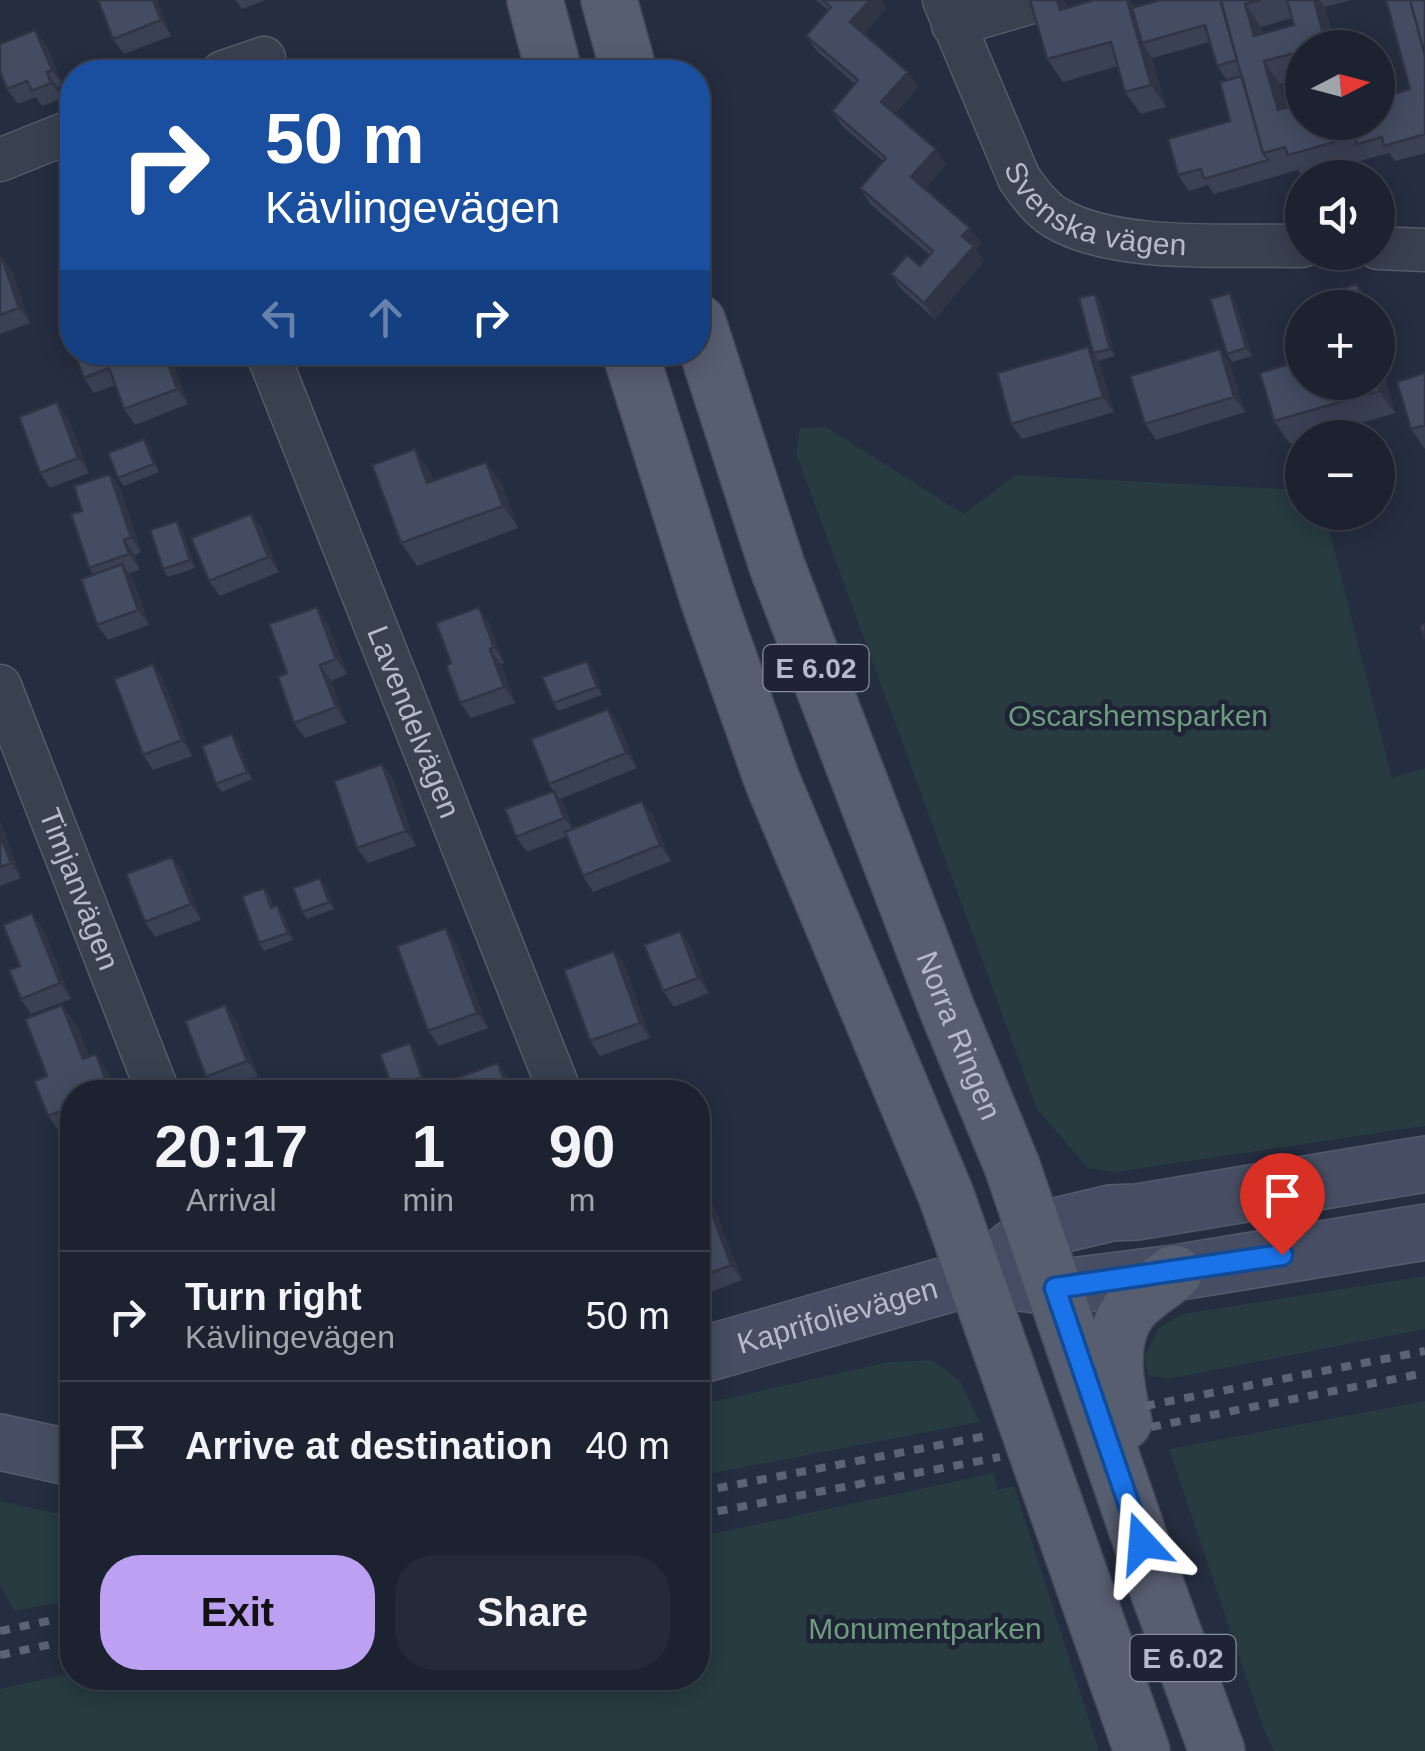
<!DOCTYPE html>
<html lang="en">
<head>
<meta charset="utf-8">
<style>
	:root { --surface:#1c2230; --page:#252a38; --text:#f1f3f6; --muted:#a0a4ab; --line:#3a3f4c; --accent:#bca0f2 }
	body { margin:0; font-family:Helvetica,sans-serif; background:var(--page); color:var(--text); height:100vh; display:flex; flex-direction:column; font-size:38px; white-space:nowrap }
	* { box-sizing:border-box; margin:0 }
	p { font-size:32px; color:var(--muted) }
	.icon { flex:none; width:55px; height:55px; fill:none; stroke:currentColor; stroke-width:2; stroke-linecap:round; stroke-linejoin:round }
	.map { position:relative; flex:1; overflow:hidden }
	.sheet { position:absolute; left:60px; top:1080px; width:650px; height:610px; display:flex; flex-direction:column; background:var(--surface); border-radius:40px; box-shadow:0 5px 25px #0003,0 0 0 2px var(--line) }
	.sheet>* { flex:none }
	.guide { position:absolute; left:60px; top:60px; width:650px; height:305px; border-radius:40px; box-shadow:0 5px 25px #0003,0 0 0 2px var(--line); background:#1a4fa0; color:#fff; overflow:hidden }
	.needle { width:65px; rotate:84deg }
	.controls { position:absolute; left:1285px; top:30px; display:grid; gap:20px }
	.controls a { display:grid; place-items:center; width:110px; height:110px; border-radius:50%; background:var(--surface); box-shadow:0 5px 25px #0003,0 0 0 2px var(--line); font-size:50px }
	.pin { position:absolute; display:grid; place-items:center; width:85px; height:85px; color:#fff; margin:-102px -42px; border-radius:50% 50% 50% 0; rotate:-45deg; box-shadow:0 0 10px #0007 }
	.pin .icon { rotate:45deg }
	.me { position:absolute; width:110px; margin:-55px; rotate:341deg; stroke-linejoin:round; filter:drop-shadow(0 0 8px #0008) }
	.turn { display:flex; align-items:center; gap:35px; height:210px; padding:0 40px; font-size:45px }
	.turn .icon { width:130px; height:130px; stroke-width:2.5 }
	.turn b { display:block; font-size:70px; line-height:85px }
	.lanes { display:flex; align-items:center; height:95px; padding:0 40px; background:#0003; justify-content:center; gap:50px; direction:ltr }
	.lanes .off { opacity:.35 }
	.eta { display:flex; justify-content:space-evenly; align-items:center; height:170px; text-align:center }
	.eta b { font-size:60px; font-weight:800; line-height:70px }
	.primary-button { display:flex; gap:20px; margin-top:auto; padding:20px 40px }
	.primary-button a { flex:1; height:115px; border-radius:40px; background:var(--accent); color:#111; font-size:40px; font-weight:800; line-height:115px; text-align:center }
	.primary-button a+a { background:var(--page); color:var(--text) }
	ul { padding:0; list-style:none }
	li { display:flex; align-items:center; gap:30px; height:130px; padding:0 40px; border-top:2px solid var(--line) }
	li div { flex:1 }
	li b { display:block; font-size:38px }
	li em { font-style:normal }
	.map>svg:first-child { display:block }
	.green { fill:#273b41 }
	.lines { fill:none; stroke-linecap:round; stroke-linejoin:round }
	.minor-casing { stroke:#545b6b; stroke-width:45 }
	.secondary-casing { stroke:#545b6b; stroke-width:58 }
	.primary-casing { stroke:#434959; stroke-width:58 }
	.minor { stroke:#394050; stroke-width:42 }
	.secondary { stroke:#474e63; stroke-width:55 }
	.primary { stroke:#575e70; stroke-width:55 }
	.rail { stroke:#5b6377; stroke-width:8; stroke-dasharray:10 10; stroke-linecap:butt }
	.wall { fill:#3a4154; fill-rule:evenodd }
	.shaded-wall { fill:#303545 }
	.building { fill:#444c62; stroke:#303545; stroke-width:2.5 }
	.route-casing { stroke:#114b97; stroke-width:25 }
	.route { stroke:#1a73e8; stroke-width:18 }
	.labels { text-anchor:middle; stroke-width:9; stroke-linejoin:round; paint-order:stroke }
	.shield { fill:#1e2435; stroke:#888e9e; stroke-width:2.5 }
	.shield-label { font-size:28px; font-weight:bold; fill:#b6bbcb }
	.street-label { font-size:30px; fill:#b6bbcb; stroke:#1e2435 }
	.park-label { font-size:30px; fill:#6d9c7e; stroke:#1e2435 }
</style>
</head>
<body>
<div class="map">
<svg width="1425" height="1751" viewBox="0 0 1425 1751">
	<rect width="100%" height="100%" fill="#252d40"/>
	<path class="green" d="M826 427 964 514 1015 475 1302 490V512L1325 513 1392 778 1425 768V1126L1116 1172 1088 1168 1037 1109 796 453 800 428Z
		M1425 1276V1329L1168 1379 1148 1375 1144 1357 1159 1328 1182 1314Z
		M932 1360 960 1381 980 1422 698 1476V1405L889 1362Z
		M1425 1401V1751H1274L1263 1727 1169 1449Z
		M994 1473 997 1490 1014 1486 1099 1751H0V1689L72 1673V1678H698V1537Z
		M0 1501 72 1517V1600L14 1611 0 1585Z"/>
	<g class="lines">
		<defs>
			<g id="minor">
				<path id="s1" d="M944 0 1019 178C1029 193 1040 208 1056 218 1117 254 1232 244 1302 246"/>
				<path d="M953 25 1039 0"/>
				<path d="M223 72 264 58"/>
				<path d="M0 160 72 131"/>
				<path d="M1378 248 1425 250"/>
				<path id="s2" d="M267 352 560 1092"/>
				<path id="s3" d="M0 686 158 1092"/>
			</g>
			<g id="secondary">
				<path d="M1009 1281 1055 1288 1174 1273 1425 1232"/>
				<path id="s4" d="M698 1356 977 1276 1035 1231 1111 1213 1137 1212 1425 1164"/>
				<path d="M0 1442 72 1458"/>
			</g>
			<g id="primary">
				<path d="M535 0 554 72"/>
				<path d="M609 0 629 72"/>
				<path id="s5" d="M698 322 777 566 947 1009 1012 1166 1153 1577 1217 1751"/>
				<path d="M630 352 708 599 772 780 946 1195 1142 1751"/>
				<path d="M1124 1422C1116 1387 1106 1339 1131 1308 1142 1295 1161 1284 1174 1273"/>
			</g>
		</defs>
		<use href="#minor" class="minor-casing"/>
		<use href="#secondary" class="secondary-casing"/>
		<use href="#primary" class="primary-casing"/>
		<use href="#minor" class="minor"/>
		<use href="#secondary" class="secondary"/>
		<use href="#primary" class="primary"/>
		<path class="rail" d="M1145 1406 1425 1351
			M1151 1427 1425 1373
			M698 1492 991 1435
			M698 1515 1000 1457
			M0 1631 72 1616
			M0 1655 72 1640"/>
	</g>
	<path class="wall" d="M98 0H157L171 36 124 54 113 39Z
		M235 0H266L242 9Z
		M816 0H881L886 8 864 34 908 72 918 87 895 114 936 149 946 164 925 189 970 228 981 243 976 249 984 261 935 319 901 289 891 274 920 266 930 255 870 204 860 188 883 161 842 126 832 111 855 84 817 51 806 36 828 10Z
		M1030 0H1063L1068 7H1135L1160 0H1351L1325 7 1337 48H1302V78L1280 84 1287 108 1302 122 1410 89 1425 0V153L1395 161 1389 153 1303 177 1298 170 1214 194 1208 185 1189 191 1178 175 1230 121 1227 80 1217 66 1210 42 1152 58 1166 107 1141 114 1125 92 1118 66 1063 82 1047 59ZM1292 18 1294 25 1263 33 1261 27Z
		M46 45 63 85 57 87 62 98 42 106 36 97 18 104 7 89Z
		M0 258H2L13 273 30 323 0 334Z
		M1095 294 1100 302 1115 356 1098 361 1093 353Z
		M1235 301 1252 356 1232 362 1227 354Z
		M1378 323 1389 362 1381 365 1395 413 1311 438H1302V440L1290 444 1274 421 1378 382Z
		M1088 347 1099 362 1114 412 1022 439 1011 424Z
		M1220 349 1230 364 1245 412 1156 440 1145 424Z
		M74 352H167L171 358 188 404 135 425 124 409 115 385 94 393 84 378Z
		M1425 373V449L1411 429Z
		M68 418 89 473 50 488 40 473Z
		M144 439 149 446 159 472 124 486 118 478Z
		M430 472 434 481 502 484 518 528 417 566 401 543Z
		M110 474 120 489 141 552 135 555 140 570 129 573 133 579 149 625 108 640 97 625 93 574 89 568 82 511Z
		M251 514 262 529 279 572 220 596 209 581Z
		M177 521 182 529 195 568 168 577 163 569Z
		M327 622 347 674 331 681 346 723 305 738 294 723 287 673Z
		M489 623 504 663 501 664 515 703 471 718 460 703 451 663Z
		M153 664 163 679 192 756 153 770 143 755Z
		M593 668 602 695 558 711 553 703Z
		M619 724 637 768 560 799 564 806 573 829 642 801 653 816 671 861 593 892 583 876 567 836 527 852 516 837 553 791 549 784Z
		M238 742 252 779 222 792 216 784Z
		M382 764 393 779 416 846 368 863 357 848Z
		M0 821 21 878 0 886Z
		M172 857 183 872 201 920 155 937 145 922Z
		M325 885 334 909 307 919 302 912Z
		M264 888 269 895 273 907 283 913 293 940 264 951 259 943Z
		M446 928 456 944 488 1028 439 1046 428 1031Z
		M43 929 71 999 31 1014 21 999 20 966Z
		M680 931 690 946 709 993 674 1007 663 991Z
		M614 951 625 966 650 1038 600 1056 590 1041Z
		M62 1005 78 1028 89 1057 111 1077 117 1092H72V1136L64 1138 48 1116 47 1076Z
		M236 1021 258 1076 217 1092 206 1077Z
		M410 1043 415 1051 427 1084 404 1092H395L392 1087Z
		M698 1108 710 1146 698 1150Z
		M698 1170 703 1179 742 1280 698 1297Z"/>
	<path class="shaded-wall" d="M153 0H157L171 36 161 20Z
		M870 0H881L886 8 861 38 850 22Z
		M1057 0H1063L1069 8 1060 10Z
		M1127 0H1130L1140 14 1142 43 1152 58 1166 107 1151 85Z
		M1314 0H1320L1325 7 1337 48H1327Z
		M1245 4 1261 27 1270 58 1254 36Z
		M35 30 46 45 63 85 52 70Z
		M1264 61 1280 84 1294 132 1278 110Z
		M47 72 57 87 62 98 51 83Z
		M908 72 918 87 892 118 881 102Z
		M936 149 946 164 922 192 911 177Z
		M970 228 981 243 976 249 984 261 935 319 924 303 962 236Z
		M2 258 13 273 30 323 19 308Z
		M1357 284 1373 308H1364Z
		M1230 293 1235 301 1252 356 1246 348Z
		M1095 294 1100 302 1115 356 1110 349Z
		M1378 323 1389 362 1378 346Z
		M1088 347 1099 362 1114 412 1103 397Z
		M1220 349 1230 364 1245 412 1234 397Z
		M164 352H167L171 358 188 404 177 389Z
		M1378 361 1381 365 1395 413 1379 391 1377 382Z
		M57 402 68 418 89 473 78 458Z
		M144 439 149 446 159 472 154 464Z
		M415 449 430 472 443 506 427 483Z
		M486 462 502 484 518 528 503 506Z
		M110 474 120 489 141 552 131 537Z
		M251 514 262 529 279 572 268 557Z
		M177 521 182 529 195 568 190 560Z
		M124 540 135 555 140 570 129 554Z
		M122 564 133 579 149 625 138 610Z
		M317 607 327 622 347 674 336 659Z
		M479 607 489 623 504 663 494 647Z
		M490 649 501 664 515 703 504 687Z
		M587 661 593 668 602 695 597 687Z
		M153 664 163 679 192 756 182 740Z
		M320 665 331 681 346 723 336 707Z
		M608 709 619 724 637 768 626 753Z
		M232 734 238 742 252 779 247 772Z
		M382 764 393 779 416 846 406 831Z
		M554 791 564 806 575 833 564 818Z
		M642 801 653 816 671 861 660 845Z
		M0 821 21 878 11 863 0 835Z
		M172 857 183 872 201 920 191 904Z
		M320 878 325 885 334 909 329 902Z
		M277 905 283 913 293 940 288 933Z
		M32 913 43 929 71 999 60 983Z
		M446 928 456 944 488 1028 477 1013Z
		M680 931 690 946 709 993 698 978Z
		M614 951 625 966 650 1038 640 1023Z
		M62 1005 78 1028 98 1082 83 1059Z
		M225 1005 236 1021 258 1076 247 1061Z
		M410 1043 415 1051 427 1084 422 1077Z
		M96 1054 111 1077 117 1092H110Z
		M498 1063 509 1078 514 1092H508Z
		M698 1108 710 1146 698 1126Z
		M698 1170 703 1179 742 1280 731 1265 698 1176Z"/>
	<path class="building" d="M98 0H153L161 20 113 39Z
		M823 0H870L850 22 908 72 881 102 936 149 911 177 970 228 962 236 974 246 924 303 891 274 907 255 920 266 933 251 860 188 886 158 832 111 858 80 806 36 831 7Z
		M1030 0H1057L1060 10 1094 0H1127L1151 85 1125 92 1111 42 1047 59Z
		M1160 0H1221L1237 60 1217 66 1205 25 1142 43 1132 8Z
		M1220 0H1261L1245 4 1254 36 1294 25 1287 0H1314L1327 48H1302V51L1264 61 1278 110 1302 103V122H1348L1352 137 1288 155 1285 147 1263 153Z
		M1386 0H1410L1425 56V134L1384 146 1382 137 1357 144 1351 122H1378V99L1410 89Z
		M1410 0H1425V56Z
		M35 30 52 70 47 72 51 83 32 91 27 81 7 89 0 71V44Z
		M1242 76 1263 153 1268 160 1204 179 1201 169 1178 175 1168 139 1230 121 1220 82Z
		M0 258H2L19 308 0 315Z
		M1357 284 1364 308H1339L1334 291Z
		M1230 293 1246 348 1227 354 1210 299Z
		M1095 294 1110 349 1093 353 1079 298Z
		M72 320V348L63 324Z
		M1088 347 1103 397 1011 424 997 373Z
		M1220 349 1234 397 1145 424 1130 376Z
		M74 352H126L127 355 134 352H164L177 389 124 409 109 368 84 378Z
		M1302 360V382H1377L1379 391 1274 421 1260 373Z
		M1425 373V425L1411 429 1397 382Z
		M57 402 78 458 40 473 19 417Z
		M144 439 154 464 118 478 108 453Z
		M415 449 427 483 486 462 503 506 401 543 372 465Z
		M110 474 131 537 124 540 129 554 89 568 71 514 82 511 74 486Z
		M251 514 268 557 209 581 191 538Z
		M177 521 190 560 163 569 150 530Z
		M122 564 138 610 97 625 81 579Z
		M317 607 336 659 320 665 336 707 294 723 278 677 287 673 269 624Z
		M479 607 494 647 490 649 504 687 460 703 446 665 451 663 436 623Z
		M1425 624V639L1420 626Z
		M587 661 597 687 553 703 542 677Z
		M153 664 182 740 143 755 114 679Z
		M608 709 626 753 549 784 531 739Z
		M232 734 247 772 216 784 202 746Z
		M382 764 406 831 357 848 334 781Z
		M554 791 564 818 516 837 505 809Z
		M642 801 660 845 583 876 565 832Z
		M0 835 11 863 0 867Z
		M172 857 191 904 145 922 126 874Z
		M320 878 329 902 302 912 293 888Z
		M264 888 271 908 277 905 288 933 259 943 242 896Z
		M32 913 60 983 21 999 9 970 20 966 3 925Z
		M446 928 477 1013 428 1031 397 946Z
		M680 931 698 978 663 991 644 945Z
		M614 951 640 1023 590 1041 564 970Z
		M62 1005 83 1059 96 1054 110 1092H72V1129L68 1130 61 1111 48 1116 34 1081 47 1076 25 1019Z
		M225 1005 247 1061 206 1077 185 1021Z
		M410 1043 422 1077 392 1087 380 1054Z
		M498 1063 508 1092H456L451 1080Z
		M698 1176 731 1265 698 1278Z
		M72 1279V1304L62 1284Z"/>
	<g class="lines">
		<defs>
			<path id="route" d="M1142 1543 1055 1288 1282 1255"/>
		</defs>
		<use href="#route" class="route-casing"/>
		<use href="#route" class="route"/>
	</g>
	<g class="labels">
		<g class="shield">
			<rect x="763.5" y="645" width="105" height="46" rx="8"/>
			<rect x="1130.5" y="1635" width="105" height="46" rx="8"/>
		</g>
		<g class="shield-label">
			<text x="816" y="678">E 6.02</text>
			<text x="1183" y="1668">E 6.02</text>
		</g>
		<g class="street-label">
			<text dy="10" stroke="none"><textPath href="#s1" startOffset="280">Svenska vägen</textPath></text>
			<text dy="10" stroke="none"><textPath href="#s2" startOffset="398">Lavendelvägen</textPath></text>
			<text dy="10" stroke="none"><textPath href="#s3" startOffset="218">Timjanvägen</textPath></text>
			<text dy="10" stroke="none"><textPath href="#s5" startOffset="760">Norra Ringen</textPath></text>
			<text dy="10" stroke="none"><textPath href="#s4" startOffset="145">Kaprifolievägen</textPath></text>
		</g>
		<g class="park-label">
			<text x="1138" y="726">Oscarshemsparken</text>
			<text x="925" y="1639">Monumentparken</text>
		</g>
	</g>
</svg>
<div class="controls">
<a><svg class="needle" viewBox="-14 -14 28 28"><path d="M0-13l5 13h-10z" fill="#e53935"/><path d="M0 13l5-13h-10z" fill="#a0a4ab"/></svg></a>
<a><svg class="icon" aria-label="sound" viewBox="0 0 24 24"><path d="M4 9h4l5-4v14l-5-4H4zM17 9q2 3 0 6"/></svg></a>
<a>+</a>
<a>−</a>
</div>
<div class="pin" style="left:1282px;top:1255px;background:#d93025"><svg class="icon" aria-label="arrive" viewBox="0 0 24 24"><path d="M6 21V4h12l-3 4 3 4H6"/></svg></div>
<svg class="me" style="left:1142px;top:1543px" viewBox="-20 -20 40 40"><path d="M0-17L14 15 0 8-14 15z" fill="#1a73e8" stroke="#fff" stroke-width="4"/></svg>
<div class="guide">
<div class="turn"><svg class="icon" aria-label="right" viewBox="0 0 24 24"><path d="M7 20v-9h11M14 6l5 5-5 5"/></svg><div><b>50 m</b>Kävlingevägen</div></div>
<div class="lanes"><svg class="icon off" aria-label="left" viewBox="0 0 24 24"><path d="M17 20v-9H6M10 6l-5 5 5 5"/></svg><svg class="icon off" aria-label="ahead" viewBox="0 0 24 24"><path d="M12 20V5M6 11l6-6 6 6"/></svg><svg class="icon" aria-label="right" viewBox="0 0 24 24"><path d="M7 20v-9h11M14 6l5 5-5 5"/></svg></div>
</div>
<section class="sheet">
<div class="eta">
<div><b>20:17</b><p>Arrival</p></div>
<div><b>1</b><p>min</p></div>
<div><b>90</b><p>m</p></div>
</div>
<ul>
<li><svg class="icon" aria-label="right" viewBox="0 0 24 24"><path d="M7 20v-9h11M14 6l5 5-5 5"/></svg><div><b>Turn right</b><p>Kävlingevägen</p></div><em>50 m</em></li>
<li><svg class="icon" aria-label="arrive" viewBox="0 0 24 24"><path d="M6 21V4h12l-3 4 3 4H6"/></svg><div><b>Arrive at destination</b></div><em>40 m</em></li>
</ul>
<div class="primary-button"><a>Exit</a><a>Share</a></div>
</section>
</div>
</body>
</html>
